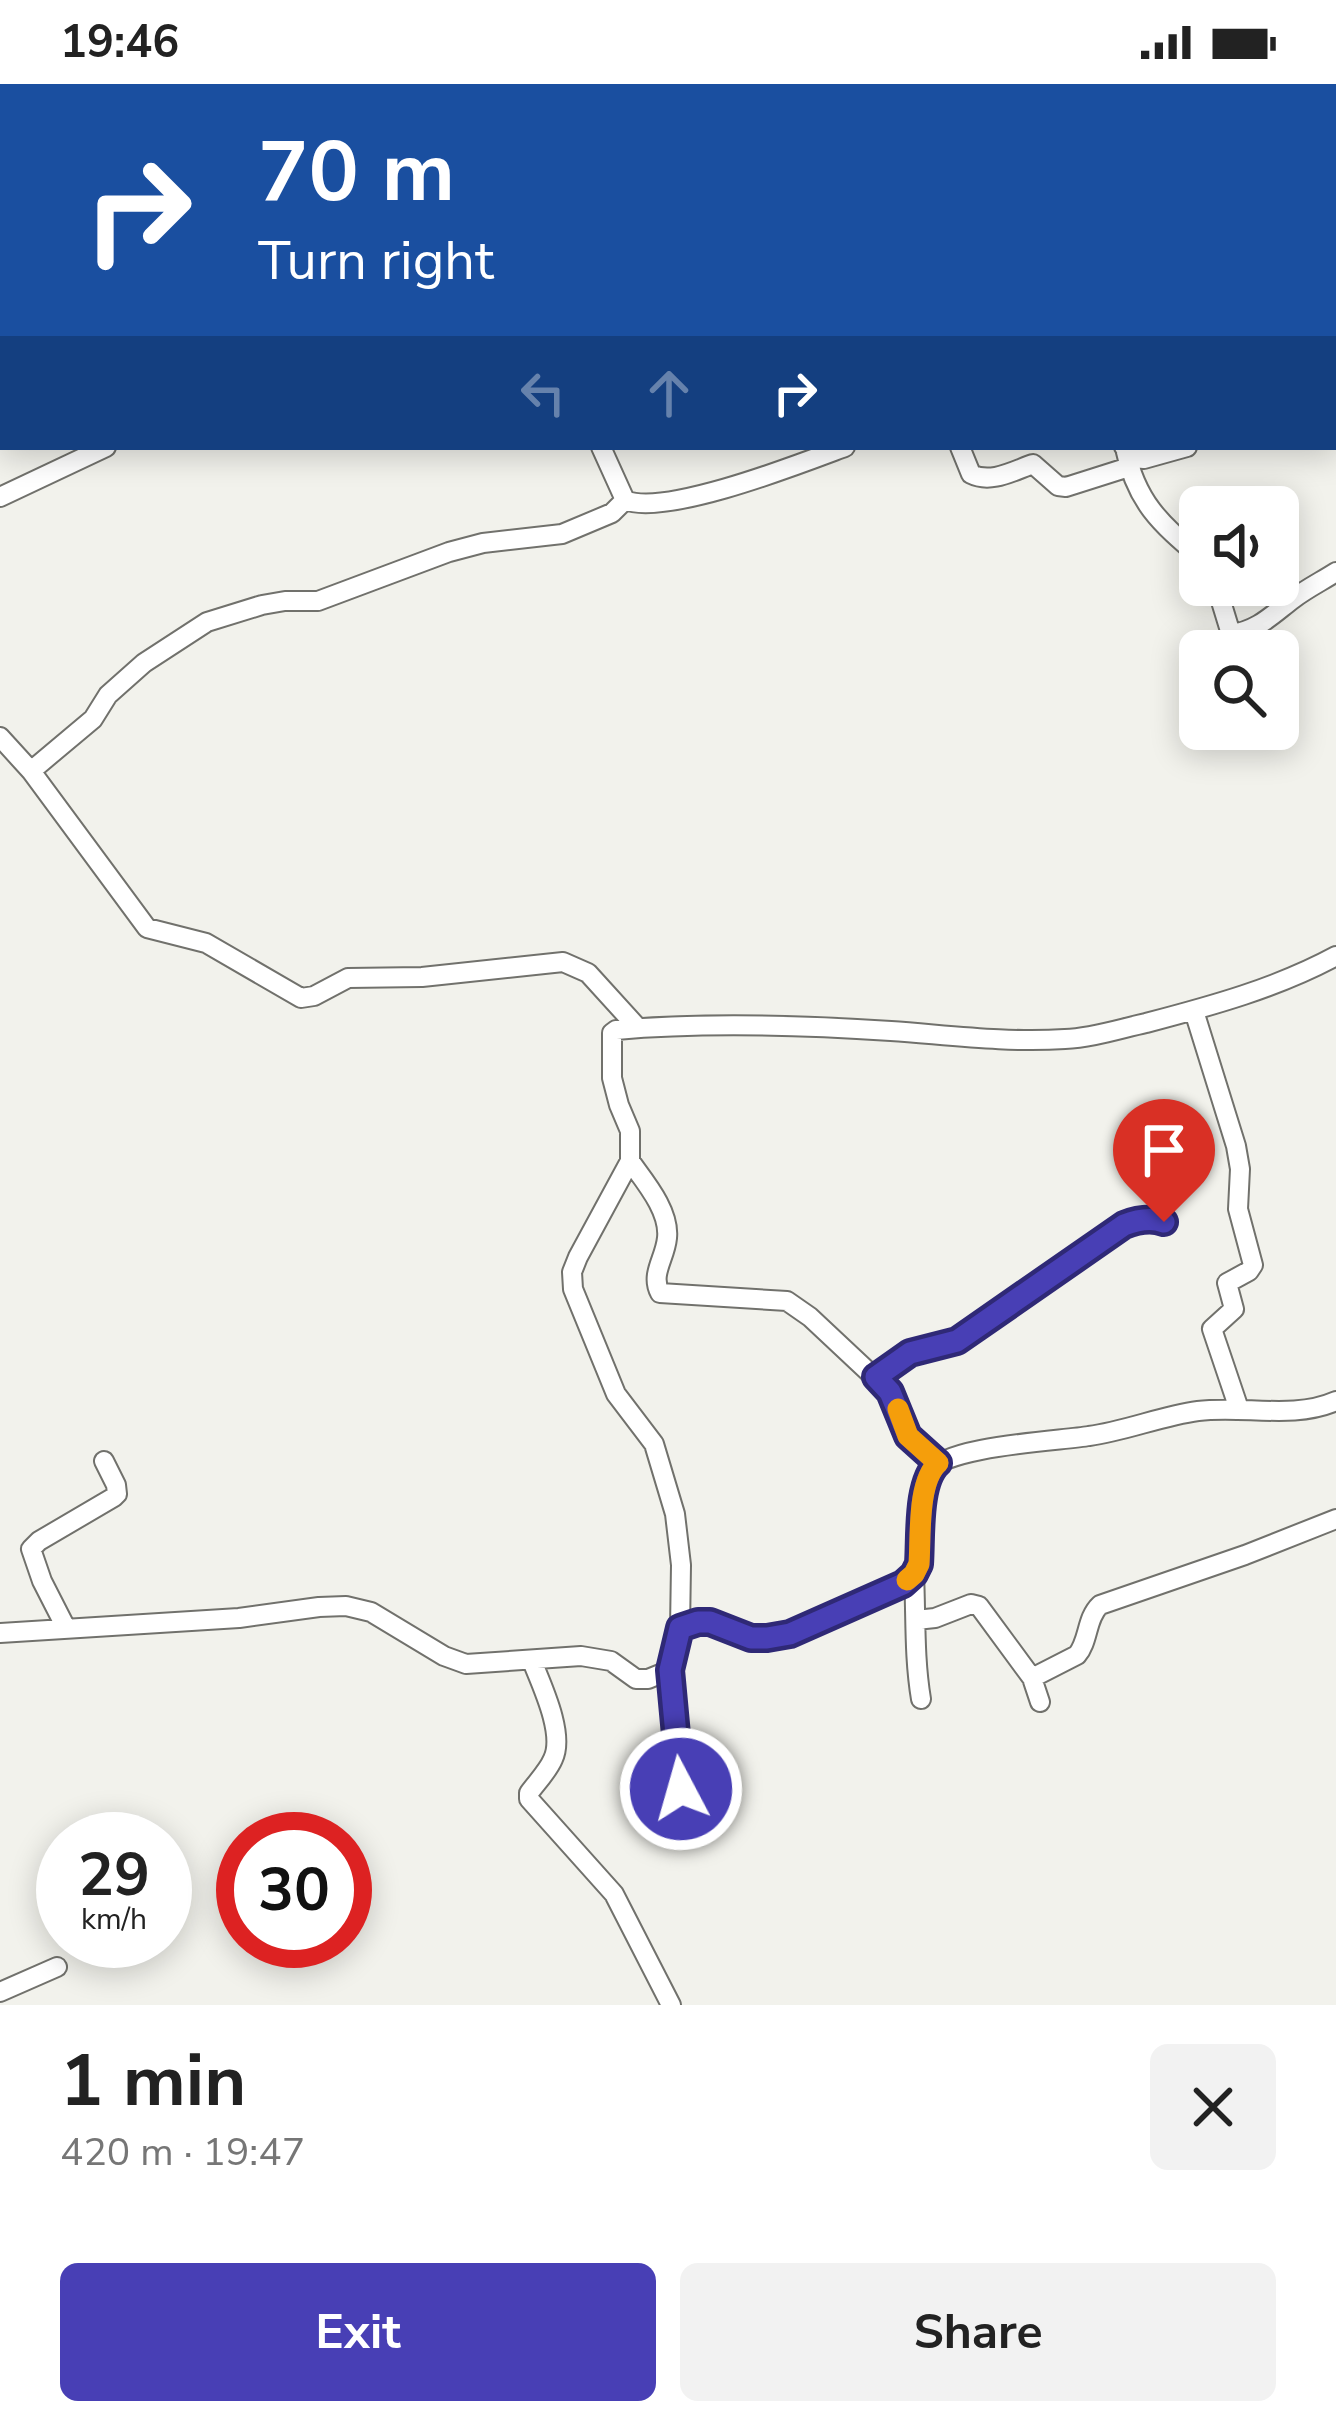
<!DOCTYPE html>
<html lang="en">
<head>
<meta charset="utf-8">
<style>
	:root { --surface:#fff; --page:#f2f2f2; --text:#222; --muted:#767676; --accent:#483fb5 }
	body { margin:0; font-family:"Nunito Sans",sans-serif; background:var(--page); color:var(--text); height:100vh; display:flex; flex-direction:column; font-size:45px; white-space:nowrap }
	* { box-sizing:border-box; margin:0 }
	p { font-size:39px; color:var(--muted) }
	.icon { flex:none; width:66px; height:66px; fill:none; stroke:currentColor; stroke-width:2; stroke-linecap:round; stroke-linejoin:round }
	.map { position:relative; height:1921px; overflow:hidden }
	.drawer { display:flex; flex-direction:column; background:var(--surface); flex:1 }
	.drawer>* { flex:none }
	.top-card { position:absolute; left:0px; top:0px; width:1338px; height:366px; box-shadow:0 6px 30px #0003; background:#1a4fa0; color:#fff; overflow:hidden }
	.buttons { position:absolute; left:1179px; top:402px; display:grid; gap:24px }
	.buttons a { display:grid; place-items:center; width:120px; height:120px; border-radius:18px; background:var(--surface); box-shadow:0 6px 30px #0003; font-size:60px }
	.speed { position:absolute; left:36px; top:1728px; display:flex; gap:24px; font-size:60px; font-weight:700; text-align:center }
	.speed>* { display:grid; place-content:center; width:156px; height:156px; border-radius:50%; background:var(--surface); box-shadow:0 6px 30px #0003; line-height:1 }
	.speed small { font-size:30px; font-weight:400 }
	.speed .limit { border:18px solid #d22; background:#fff; color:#111 }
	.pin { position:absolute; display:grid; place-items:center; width:102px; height:102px; color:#fff; margin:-123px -51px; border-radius:50% 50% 50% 0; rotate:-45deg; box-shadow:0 0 12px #0007 }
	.pin .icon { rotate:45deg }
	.me { position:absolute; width:132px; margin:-66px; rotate:354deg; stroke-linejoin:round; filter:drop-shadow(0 0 9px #0008) }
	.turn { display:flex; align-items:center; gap:42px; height:252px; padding:0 60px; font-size:54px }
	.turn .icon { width:156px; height:156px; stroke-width:2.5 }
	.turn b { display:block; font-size:84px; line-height:102px }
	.lanes { display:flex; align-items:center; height:114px; padding:0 60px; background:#0003; justify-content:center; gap:60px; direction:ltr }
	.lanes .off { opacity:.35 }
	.round { display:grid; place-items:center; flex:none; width:126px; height:126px; border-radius:18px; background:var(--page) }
	.headline { display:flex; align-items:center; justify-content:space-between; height:204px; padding:0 60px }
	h1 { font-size:72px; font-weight:700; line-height:90px }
	.primary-button { display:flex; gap:24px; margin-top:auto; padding:24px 60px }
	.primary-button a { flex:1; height:138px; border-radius:18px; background:var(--accent); color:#fff; font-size:48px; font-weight:700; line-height:138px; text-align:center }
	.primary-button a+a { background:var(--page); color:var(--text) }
	.status { display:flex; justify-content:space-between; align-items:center; height:84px; padding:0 60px; background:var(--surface); direction:ltr }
	.status svg { height:33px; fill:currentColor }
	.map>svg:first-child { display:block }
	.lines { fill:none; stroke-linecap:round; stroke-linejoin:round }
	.minor-casing { stroke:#71716c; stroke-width:22 }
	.minor { stroke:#fff; stroke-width:18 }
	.route-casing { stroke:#2f2976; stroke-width:30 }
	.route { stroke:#483fb5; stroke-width:21 }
	.slow { stroke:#f59e0b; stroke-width:21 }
</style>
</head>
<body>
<div class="status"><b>19:46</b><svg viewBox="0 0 49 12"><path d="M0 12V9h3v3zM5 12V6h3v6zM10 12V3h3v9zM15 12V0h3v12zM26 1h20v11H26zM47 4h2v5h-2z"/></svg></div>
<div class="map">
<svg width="1336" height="1921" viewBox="0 0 1336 1921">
	<rect width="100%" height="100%" fill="#f2f2ec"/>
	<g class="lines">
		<defs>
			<path id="minor" d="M235 0 237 3
				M615 0 616 3
				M360 3 362 0
				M1335 17H1336
				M0 129 3 128
				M1335 309H1336
				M960 363 971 390C991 400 1013 387 1033 380L1058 402 1066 403 1129 383
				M1124 363 1134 374 1144 375 1187 363
				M1125 364C1136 418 1160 439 1200 473
				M0 413 106 363
				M625 416C665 433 802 379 845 363
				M1216 501 1231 550C1257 547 1272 531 1293 515 1306 505 1322 497 1336 488
				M0 653 31 687 147 844 206 859 301 914 314 912 348 894 422 893 563 878 588 889 638 944
				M31 687 93 635 108 611 144 579 207 538 262 521 285 517H318L449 468 483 459 562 450 612 429 625 416 601 363
				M1194 927 1236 1062 1240 1085 1238 1125 1253 1181 1249 1187 1227 1199 1234 1225 1212 1245 1239 1325
				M630 1077C645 1098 670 1127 667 1154 665 1175 650 1190 660 1209L787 1217 810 1233 890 1308 908 1351 937 1379
				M876 1293 910 1269 957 1257 1124 1141C1137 1136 1150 1133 1164 1138
				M914 1490C916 1533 914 1573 921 1615
				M916 1536 935 1534 971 1520 979 1522 1032 1594 1040 1618
				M66 1544 42 1497 31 1465 39 1457 114 1413 117 1410 116 1401 104 1377
				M680 1544 698 1538 710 1537 751 1554 791 1550 903 1500 914 1490 919 1480C921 1456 918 1408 929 1388 944 1362 1059 1357 1089 1352 1126 1347 1161 1332 1198 1327 1243 1321 1293 1336 1336 1317
				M0 1549 239 1534 319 1523 346 1522 371 1528 444 1572 466 1580 581 1572 611 1577 636 1595H648L670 1586
				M532 1577C542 1602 565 1650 553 1675 548 1687 537 1698 529 1709V1715L614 1810 671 1921
				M1032 1594 1077 1571C1089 1557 1086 1534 1100 1521L1245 1471 1336 1435
				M681 1704 670 1586 680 1544 681 1481 675 1430 654 1360 616 1310 573 1205 572 1188 578 1173 630 1077V1047L619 1021 612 994V949L616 946C707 938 800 941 891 947 948 951 1007 959 1065 955 1092 954 1119 945 1146 939 1211 922 1277 904 1336 872
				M0 1908 57 1883"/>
		</defs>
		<use href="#minor" class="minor-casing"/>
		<use href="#minor" class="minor"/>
	</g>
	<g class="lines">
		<defs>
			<path id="route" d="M681 1705 670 1586 680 1544 698 1538H710L751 1554H767L790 1550 903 1500 914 1490 919 1480C921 1452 917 1398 938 1379L908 1352 890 1308 876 1293 910 1269 957 1257 1124 1141C1137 1136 1150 1133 1164 1138"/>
		</defs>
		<use href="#route" class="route-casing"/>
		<use href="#route" class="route"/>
		<path class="slow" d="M898 1325 908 1352 938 1379C917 1398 921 1452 919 1480L914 1490 907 1496"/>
	</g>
</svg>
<div class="buttons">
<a><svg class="icon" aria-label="sound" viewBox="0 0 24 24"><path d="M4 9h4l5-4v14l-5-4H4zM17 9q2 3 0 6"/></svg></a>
<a><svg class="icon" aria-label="search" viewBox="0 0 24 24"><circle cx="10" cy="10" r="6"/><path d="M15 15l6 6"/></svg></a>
</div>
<div class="speed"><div>29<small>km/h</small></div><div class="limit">30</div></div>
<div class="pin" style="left:1164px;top:1138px;background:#d93025"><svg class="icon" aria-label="arrive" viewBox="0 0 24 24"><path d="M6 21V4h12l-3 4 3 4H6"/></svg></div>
<svg class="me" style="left:681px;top:1705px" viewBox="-20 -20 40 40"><circle r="17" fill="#483fb5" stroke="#fff" stroke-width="3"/><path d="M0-11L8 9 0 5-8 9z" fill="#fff"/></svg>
<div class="top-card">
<div class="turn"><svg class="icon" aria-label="right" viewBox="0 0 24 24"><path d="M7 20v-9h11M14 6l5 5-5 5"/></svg><div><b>70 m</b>Turn right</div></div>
<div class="lanes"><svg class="icon off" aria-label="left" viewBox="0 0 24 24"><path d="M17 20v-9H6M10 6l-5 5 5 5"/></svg><svg class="icon off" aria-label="ahead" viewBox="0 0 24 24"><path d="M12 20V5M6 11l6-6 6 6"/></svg><svg class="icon" aria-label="right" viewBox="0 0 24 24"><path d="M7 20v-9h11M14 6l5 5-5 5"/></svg></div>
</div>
</div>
<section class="drawer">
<div class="headline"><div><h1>1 min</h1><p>420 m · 19:47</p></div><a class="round"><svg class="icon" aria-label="close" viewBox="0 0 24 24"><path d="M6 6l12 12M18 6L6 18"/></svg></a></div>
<div class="primary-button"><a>Exit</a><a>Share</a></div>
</section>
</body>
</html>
